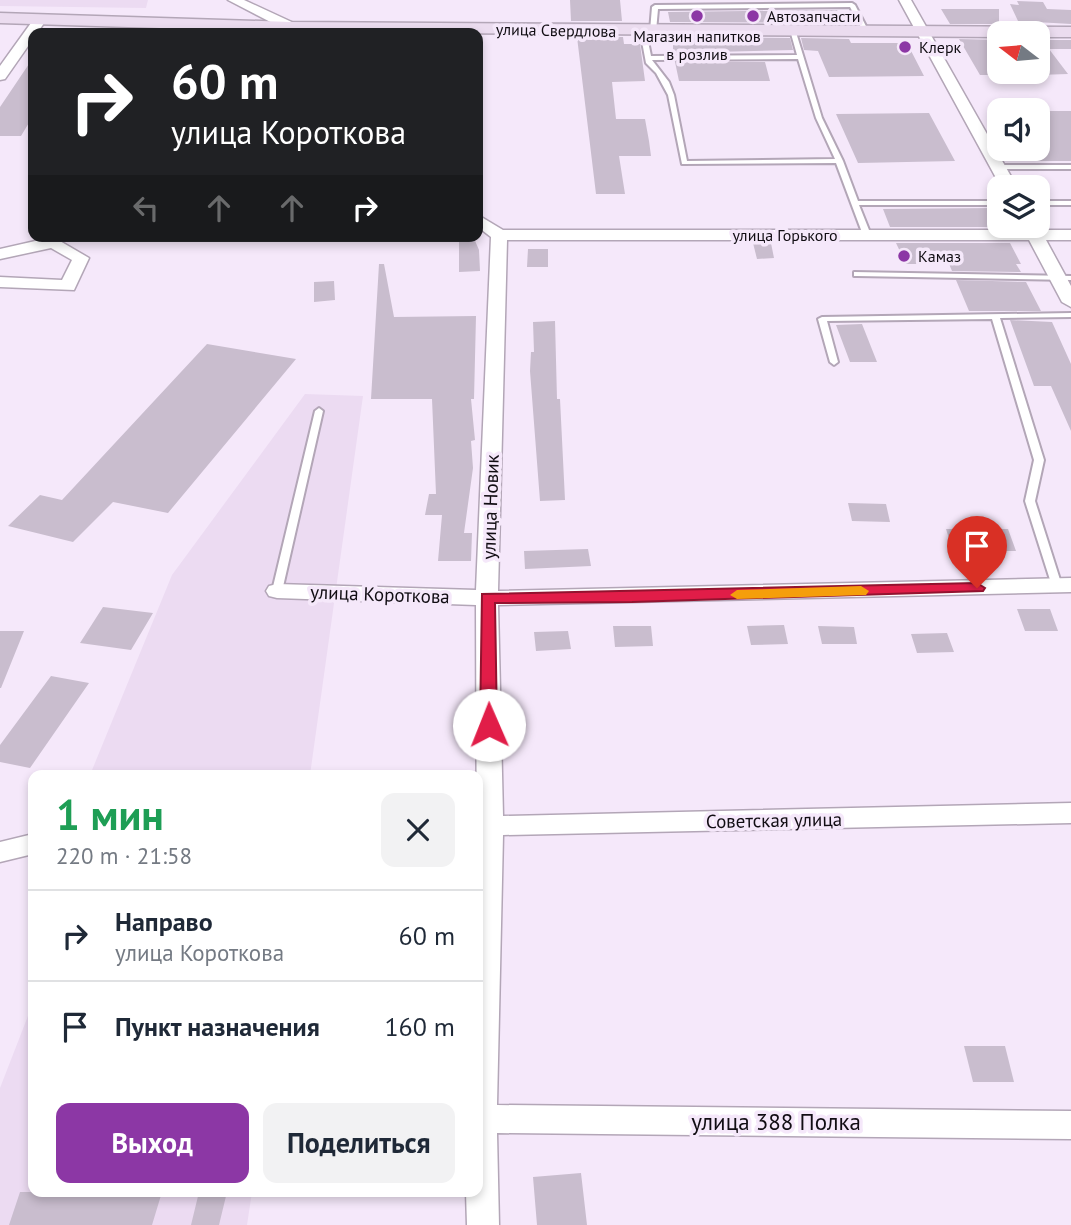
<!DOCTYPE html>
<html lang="ru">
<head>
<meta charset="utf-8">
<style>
	:root { --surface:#fff; --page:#f2f2f3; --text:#1f2937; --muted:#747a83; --line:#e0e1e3; --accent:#8c37a5 }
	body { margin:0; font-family:"PT Sans",sans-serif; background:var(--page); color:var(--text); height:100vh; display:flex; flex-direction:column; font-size:26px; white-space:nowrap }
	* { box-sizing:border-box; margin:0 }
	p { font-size:23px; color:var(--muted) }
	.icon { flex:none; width:38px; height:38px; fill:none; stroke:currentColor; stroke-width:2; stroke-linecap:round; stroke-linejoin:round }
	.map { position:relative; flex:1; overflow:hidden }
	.side { position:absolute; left:28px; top:770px; width:455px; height:427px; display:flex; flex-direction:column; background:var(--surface); border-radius:14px; box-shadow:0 4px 10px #0003 }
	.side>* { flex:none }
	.top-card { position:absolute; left:28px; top:28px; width:455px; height:214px; border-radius:14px; box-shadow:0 4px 10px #0003; background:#202124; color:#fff; overflow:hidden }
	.needle { width:46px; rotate:286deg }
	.tools { position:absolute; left:987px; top:21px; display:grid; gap:14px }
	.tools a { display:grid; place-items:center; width:63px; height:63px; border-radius:14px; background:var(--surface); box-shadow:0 4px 10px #0003; font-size:35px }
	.pin { position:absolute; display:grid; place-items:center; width:60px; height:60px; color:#fff; margin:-72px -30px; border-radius:50% 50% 50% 0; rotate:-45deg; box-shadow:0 0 7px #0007 }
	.pin .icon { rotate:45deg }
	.me { position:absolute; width:77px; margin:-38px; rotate:359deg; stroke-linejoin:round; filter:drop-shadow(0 0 5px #0008) }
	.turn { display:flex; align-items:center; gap:24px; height:147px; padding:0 28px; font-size:32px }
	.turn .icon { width:91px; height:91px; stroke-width:2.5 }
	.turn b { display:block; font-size:49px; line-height:60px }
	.lanes { display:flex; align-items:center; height:66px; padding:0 28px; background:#0003; justify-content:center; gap:35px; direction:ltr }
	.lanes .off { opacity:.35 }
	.round { display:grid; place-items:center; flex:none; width:74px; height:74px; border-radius:14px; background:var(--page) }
	.headline { display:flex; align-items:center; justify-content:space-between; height:119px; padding:0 28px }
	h1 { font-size:42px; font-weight:700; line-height:52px; color:#1e9e55 }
	.action { display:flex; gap:14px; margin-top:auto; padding:14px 28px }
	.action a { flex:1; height:80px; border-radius:14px; background:var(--accent); color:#fff; font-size:28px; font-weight:700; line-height:80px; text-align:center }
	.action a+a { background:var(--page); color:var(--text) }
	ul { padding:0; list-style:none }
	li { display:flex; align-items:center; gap:21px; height:91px; padding:0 28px; border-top:2px solid var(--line) }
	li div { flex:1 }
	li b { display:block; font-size:26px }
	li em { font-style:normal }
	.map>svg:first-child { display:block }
	.built { fill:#ecdbf2 }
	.building { fill:#c9bdce }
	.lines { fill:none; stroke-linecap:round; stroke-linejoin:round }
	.service-casing { stroke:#b3a6b7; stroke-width:4 }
	.minor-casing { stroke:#b3a6b7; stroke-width:3 }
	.secondary-casing { stroke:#b3a6b7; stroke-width:3 }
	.service { fill:#fff; fill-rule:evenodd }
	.minor { fill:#fff; fill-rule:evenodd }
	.secondary { fill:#ebdcef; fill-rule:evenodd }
	.route { fill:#e11d48; stroke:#92132f; stroke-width:2 }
	.slow { fill:#f59e0b }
	.poi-dot { fill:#8c37a5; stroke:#f5e8fa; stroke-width:2.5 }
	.labels { text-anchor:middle; stroke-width:7; stroke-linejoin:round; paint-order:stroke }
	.far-poi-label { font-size:16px; fill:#110d13; stroke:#f5e8fa; text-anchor:start }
	.far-street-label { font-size:16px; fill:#110d13; stroke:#f5e8fa }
	.street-label { font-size:19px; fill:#110d13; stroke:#f5e8fa }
	.near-street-label { font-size:23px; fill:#110d13; stroke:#f5e8fa }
</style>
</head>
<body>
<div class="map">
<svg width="1071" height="1225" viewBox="0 0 1071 1225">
	<rect width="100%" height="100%" fill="#f5e8fa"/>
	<path class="built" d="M0 0H148L146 8 0 6Z
		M305 394 363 396 310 775H90L172 575Z
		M33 1003V1192H252L247 1225H0V1088Z"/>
	<path class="building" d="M570 0H620L622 21H571Z
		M1017 1 1043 2 1047 9 1071 10V24L1018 21 1010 4 1019 5Z
		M941 9H999V24H950Z
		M837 10 843 23 670 22 668 12Z
		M577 37H623L624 44H640L645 81 612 82 616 119H645L649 141 651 156H619L625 194H596Z
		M673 37 790 38 793 50 673 53Z
		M801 38 849 39 851 43H907L924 76 829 77 818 51 804 50Z
		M959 39 999 40V75H980Z
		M1038 40H1071V49H1049L1068 74 1038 75Z
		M33 58V116L21 136H0V107Z
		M675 62H765L770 81H679Z
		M1038 111H1071V161H1038Z
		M929 113 955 161 858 163 836 114Z
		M993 208 1002 227H890L883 209Z
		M473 236 479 250 480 271 459 272V238Z
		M753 243H771L774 258 757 259Z
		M896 243H1010L1021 264H1016L1021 272 952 271 949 264H906Z
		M528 249H548V267H527Z
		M379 264H384L394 317 476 316 474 399H471L475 440 471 441 473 468 464 533H472L471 561H438L442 515H425L429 494H436L432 399H371Z
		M956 280 1026 282 1041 311H969Z
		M334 281 335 300 314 302V282Z
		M1010 320 1052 322 1071 364V431L1051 386H1034Z
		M555 321 557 399H560L565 500 540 501 530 371 531 352H534L533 322Z
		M862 324 877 362H850L836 325Z
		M207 344 296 359 168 513 113 502 73 542 8 526 40 495 62 500Z
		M848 503 886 504 890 522 852 521Z
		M946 529H969L974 551H953Z
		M990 529H1008L1016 551H997Z
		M588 549 591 566 525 569 524 551Z
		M103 607 153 613 131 650 80 643Z
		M1017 609H1050L1058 631H1025Z
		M784 625 788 644 751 645 747 626Z
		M613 626H651L653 646 615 647Z
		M818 626 854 627 857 644H822Z
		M0 631H24L1 688H0Z
		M568 631 571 649 536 651 534 632Z
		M947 633 954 652 917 653 911 634Z
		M51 676 89 683 30 768 0 762V745Z
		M964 1046H1005L1014 1082H973Z
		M581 1173 587 1225H537L533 1177Z
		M20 1192H162L152 1225H9Z
		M199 1192H227L219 1225H191Z"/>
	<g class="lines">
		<defs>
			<path id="service" d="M852 3 855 5 868 30 867 31H863L850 7 658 9 656 31 653 33 650 31 652 7 655 5Z
				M643 29 646 31 651 56 797 55 790 30 795 29 822 118 843 161 858 201H999V205H859L871 235 867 237 863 235 836 163 682 164 668 95 656 73 646 63 640 31ZM798 59 816 118 835 159 687 161 674 95 669 82 652 60Z
				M995 165H1071V169H998L994 167Z
				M1038 201H1071V205H1038Z
				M854 272 1071 276V280L857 276H854Z
				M1071 313V317L1000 318 1044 460 1035 501 1062 586 1057 589 1052 586 1025 501 1034 460 992 319 827 321 838 362 834 365 830 362 818 319 822 317Z
				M319 408 323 411 282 591 277 594 272 591 315 411Z"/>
			<path id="minor" d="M228 0H244L296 24 298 33H285L284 29Z
				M899 0H911L1017 187H1001Z
				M36 16 47 19 37 33H33V39L5 79 0 80V66Z
				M478 215 503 230H1024L1022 226 1038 225 1040 230H1071V240H1046L1071 286V307L1062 302 1029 240H507L498 591 1071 578V592L498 605 503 816 1071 803V823L503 835 497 1105 1071 1111V1139L497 1133 499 1225H467L466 1192H478L476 605 277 598 269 596 266 591 269 586 277 584 476 590 491 237 478 227Z
				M53 237 89 258 74 290 0 287V277L62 280 72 260 51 248 0 259V249Z
				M33 834V854L0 862V842Z"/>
			<path id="secondary" d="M0 13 291 22 1071 27V37H1038V33H999V37L291 32 0 23Z"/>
		</defs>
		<use href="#service" class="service-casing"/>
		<use href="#minor" class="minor-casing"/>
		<use href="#secondary" class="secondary-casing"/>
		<use href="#service" class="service"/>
		<use href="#minor" class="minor"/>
		<use href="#secondary" class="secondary"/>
	</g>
	<path class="route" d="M977 583 985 588 983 591 632 602 495 603 497 725 489 731 480 725 482 594Z"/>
	<path class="slow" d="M861 586 869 591 866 595 737 599 730 595 737 590Z"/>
	<g class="poi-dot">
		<circle cx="697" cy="16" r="7"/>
		<circle cx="753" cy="16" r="7"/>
		<circle cx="905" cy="47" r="7"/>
		<circle cx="904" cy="256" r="7"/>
	</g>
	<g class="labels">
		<g class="far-poi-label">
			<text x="767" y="22">Автозапчасти</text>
			<text x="697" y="42" text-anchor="middle">Магазин напитков<tspan x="697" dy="18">в розлив</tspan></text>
			<text x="919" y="53">Клерк</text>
			<text x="918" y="262">Камаз</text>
		</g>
		<g class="far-street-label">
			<text transform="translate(556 30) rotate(1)" y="6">улица Свердлова</text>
			<text x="785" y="241">улица Горького</text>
		</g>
		<g class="street-label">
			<text transform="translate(490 507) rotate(-88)" y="7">улица Новик</text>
			<text transform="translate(380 594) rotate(2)" y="7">улица Короткова</text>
			<text transform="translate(774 820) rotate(-1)" y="7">Советская улица</text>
		</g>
		<g class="near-street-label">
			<text x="776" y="1130">улица 388 Полка</text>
		</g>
	</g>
</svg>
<div class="tools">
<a><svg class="needle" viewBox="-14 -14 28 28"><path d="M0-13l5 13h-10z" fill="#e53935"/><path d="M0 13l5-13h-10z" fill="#747a83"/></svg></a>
<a><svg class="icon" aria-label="sound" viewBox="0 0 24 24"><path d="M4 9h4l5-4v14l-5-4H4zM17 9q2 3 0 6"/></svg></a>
<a><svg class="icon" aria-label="layers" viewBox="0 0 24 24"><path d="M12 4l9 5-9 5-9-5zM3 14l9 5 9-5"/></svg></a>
</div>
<div class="pin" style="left:977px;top:588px;background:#d93025"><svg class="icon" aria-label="arrive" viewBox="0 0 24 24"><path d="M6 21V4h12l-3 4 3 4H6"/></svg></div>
<svg class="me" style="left:489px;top:725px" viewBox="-20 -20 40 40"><circle r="19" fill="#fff"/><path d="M0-13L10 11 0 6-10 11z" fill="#e11d48"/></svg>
<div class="top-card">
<div class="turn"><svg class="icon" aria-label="right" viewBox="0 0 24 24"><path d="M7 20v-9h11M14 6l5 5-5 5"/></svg><div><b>60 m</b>улица Короткова</div></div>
<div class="lanes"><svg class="icon off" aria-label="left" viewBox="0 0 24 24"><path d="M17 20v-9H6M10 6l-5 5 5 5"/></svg><svg class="icon off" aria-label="ahead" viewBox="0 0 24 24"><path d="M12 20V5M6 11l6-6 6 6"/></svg><svg class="icon off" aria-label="ahead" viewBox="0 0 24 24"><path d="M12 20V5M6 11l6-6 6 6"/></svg><svg class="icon" aria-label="right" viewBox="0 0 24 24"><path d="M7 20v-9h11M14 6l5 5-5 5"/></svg></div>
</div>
<section class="side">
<div class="headline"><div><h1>1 мин</h1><p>220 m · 21:58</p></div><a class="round"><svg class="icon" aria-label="close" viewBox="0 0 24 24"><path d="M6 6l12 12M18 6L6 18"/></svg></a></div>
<ul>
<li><svg class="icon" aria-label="right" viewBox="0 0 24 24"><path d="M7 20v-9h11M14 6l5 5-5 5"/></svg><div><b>Направо</b><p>улица Короткова</p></div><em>60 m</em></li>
<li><svg class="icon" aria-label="arrive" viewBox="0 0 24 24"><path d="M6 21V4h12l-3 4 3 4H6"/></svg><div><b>Пункт назначения</b></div><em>160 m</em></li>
</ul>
<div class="action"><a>Выход</a><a>Поделиться</a></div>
</section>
</div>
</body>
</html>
